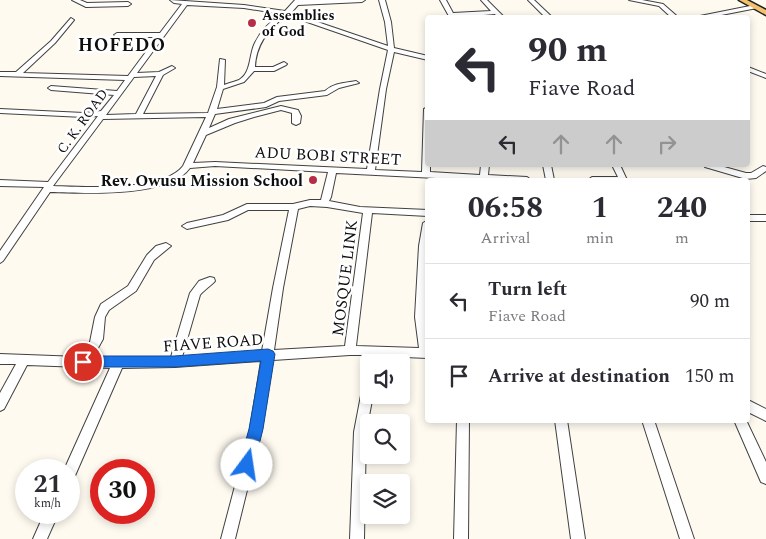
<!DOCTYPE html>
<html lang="en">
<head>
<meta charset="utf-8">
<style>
	:root { --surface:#fff; --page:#f7f7f7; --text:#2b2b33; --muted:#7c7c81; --line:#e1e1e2 }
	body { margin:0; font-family:Spectral,serif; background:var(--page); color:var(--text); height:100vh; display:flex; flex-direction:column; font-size:19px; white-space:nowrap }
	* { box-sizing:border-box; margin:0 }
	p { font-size:16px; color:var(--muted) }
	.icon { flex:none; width:28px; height:28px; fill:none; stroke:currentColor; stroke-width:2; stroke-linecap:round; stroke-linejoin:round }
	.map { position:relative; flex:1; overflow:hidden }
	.details { position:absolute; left:425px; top:178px; width:325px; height:245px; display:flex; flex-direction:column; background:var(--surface); border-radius:5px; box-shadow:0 2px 8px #0003 }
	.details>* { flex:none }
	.guide { position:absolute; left:425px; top:15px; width:325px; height:152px; border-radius:5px; box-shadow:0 2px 8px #0003; background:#fff; color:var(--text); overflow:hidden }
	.controls { position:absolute; left:360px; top:354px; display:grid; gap:10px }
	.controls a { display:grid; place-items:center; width:50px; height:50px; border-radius:5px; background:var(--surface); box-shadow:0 2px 8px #0003; font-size:25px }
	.speed { position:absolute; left:15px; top:459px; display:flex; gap:10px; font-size:25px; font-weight:700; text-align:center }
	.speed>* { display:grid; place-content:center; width:65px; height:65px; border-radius:50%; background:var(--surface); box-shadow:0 2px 8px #0003; line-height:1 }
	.speed small { font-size:12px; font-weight:400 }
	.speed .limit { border:8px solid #d22; background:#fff; color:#111 }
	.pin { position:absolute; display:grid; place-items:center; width:42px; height:42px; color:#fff; margin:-21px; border:2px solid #fff; border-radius:50%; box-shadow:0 1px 5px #0007 }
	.me { position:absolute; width:55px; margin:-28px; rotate:14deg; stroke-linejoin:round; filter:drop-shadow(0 0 4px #0008) }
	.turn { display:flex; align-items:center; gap:18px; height:105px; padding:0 20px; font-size:22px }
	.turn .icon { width:65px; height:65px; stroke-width:2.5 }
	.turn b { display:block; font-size:35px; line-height:42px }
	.lanes { display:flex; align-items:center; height:48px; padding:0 20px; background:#0003; justify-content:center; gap:25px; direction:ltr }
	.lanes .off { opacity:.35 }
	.eta { display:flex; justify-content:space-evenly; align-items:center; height:85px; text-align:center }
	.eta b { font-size:30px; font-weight:700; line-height:35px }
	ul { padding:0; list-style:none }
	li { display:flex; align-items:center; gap:15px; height:75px; padding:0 20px; border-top:1px solid var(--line) }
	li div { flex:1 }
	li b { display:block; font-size:19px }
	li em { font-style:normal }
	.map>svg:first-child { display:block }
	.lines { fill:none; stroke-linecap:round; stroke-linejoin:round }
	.minor-casing { stroke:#414141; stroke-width:2 }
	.major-casing { stroke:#1f1f1f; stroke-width:3 }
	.minor { fill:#fff; fill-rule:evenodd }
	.major { fill:#f1c16d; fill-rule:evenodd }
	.route { fill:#1a73e8; stroke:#114b97 }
	.poi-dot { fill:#b72d44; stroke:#fff; stroke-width:2 }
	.labels { text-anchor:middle; stroke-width:5; stroke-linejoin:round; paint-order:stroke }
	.far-poi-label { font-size:14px; font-weight:bold; fill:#0e0e0e; stroke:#fff; text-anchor:start }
	.far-street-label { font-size:14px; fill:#0e0e0e; stroke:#fff }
	.street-label { font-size:16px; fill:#0e0e0e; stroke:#fff }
	.poi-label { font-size:16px; font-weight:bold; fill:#0e0e0e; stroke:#fff; text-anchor:end }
	.far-district-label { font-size:18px; font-weight:bold; letter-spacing:1px; fill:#0e0e0e; stroke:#fff }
</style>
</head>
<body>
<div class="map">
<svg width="766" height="539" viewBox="0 0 766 539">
	<rect width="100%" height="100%" fill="#fefaf0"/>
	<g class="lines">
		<defs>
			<path id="minor" d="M72 0H80L87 3 128 2 131 4 128 6 86 7Z
				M170 0 244 5 285 11 295 0H365L362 2 298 5 291 13 388 46 385 22 379 0H385L391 22 394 48 428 56V60L394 52 386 89 375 170 422 172 424 109 428 107V165H430V172L480 175 481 165H489L488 175 527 177 531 180H476L336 173 331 197 329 201 360 207 428 210V216L372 213 356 346 419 348 415 317 419 246 423 223 428 220 425 317 428 331V358L380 356 379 362H369V365L367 362 368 355H350L273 360 262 429 235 539H221L250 429 261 361 175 367 122 368 74 478 69 480V470H64L110 368 27 365 4 409 0 411V393L16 364H0V354L80 357 90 342 95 317 101 304 128 286 147 255 156 246 166 243 171 246 154 260 136 291 109 310 105 317 103 339 93 357H171L190 293 199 281 210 277 214 278 215 281C213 284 204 290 200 295L182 357 262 351 273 288 289 210H248L228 220 187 229 182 226 187 223 223 215 247 204H293L310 200H321L328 172 215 166 190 168C168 198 85 193 50 192L3 261 0 263V251L44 187 0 186V180L48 182 98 116 84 117 0 113V109L84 113 101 111 114 95 51 90 48 88 51 86 117 91 125 80 0 76V72H16L51 41 71 18 74 20 55 43 23 73 128 76 157 37H117L114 35 117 33H160L182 4 174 3ZM187 5 244 8 282 14C269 22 260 31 254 45 249 57 251 73 239 80 235 82 228 83 224 85L225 60 220 59 217 87 208 113 143 114 163 75 175 68 172 66 159 72 137 73ZM287 15 388 50 380 89 367 169 215 162 193 163 206 135 235 123 254 117 281 110 292 113V123L296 125 300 123 301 116 298 110 281 106 229 119 209 128 215 114 266 107 279 101 327 95 339 88 359 83 356 81C345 83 334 83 325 91L277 97 264 103 217 109 223 89 244 82 254 71H274L286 65 287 64 284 62 273 67H255C256 44 269 28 287 15ZM156 76 136 114 106 115 134 77ZM206 117 183 166C163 192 85 187 53 186L103 119ZM310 206 327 207 363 213 345 346 274 350 283 288 298 209Z
				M440 0H446L453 13 491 11 481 0H487L505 18H498L495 14 450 18Z
				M528 0H534L553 18H546Z
				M629 0H642L663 4 679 18H672L659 6Z
				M755 5 758 7 757 8 706 18H690Z
				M748 67 766 74V78L748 71Z
				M543 165H551L554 180H546Z
				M612 165H620L627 180H588L592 177H618Z
				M704 165H717L746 173H751L763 166 766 167V171L756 178 746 179 705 167Z
				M748 215H766V221H748Z
				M369 380V395H373L366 432 364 539H350L354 432 363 385 365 381Z
				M748 400 766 409V421L748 412Z
				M457 420H469L468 539H454Z
				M555 420H567L585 539H571Z
				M642 420H654L694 539H680Z
				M734 420H746L766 462V484L761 482Z
				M45 512H59L47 539H33Z"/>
			<path id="major" d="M739 0H747L766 10V15Z"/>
		</defs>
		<use href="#minor" class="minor-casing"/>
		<use href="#major" class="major-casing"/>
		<use href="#minor" class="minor"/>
		<use href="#major" class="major"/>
	</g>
	<path class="route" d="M268 349 273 351 275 354 263 429 254 465 252 471 247 473 241 471 239 465 249 429 261 361 174 367H83L79 366 77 362 79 358 83 356H174Z"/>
	<g class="poi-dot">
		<circle cx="252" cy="23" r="5"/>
		<circle cx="313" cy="180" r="5"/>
	</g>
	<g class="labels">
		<g class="far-poi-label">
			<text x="262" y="20">Assemblies<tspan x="262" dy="16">of God</tspan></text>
		</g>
		<g class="far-street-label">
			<text transform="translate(82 121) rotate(-54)" y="5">C. K. ROAD</text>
		</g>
		<g class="street-label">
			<text transform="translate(328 155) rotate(3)" y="6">ADU BOBI STREET</text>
			<text transform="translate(344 278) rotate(-83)" y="6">MOSQUE LINK</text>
			<text transform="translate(213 342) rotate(-4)" y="6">FIAVE ROAD</text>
		</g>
		<g class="poi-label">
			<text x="303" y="186">Rev. Owusu Mission School</text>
		</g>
		<g class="far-district-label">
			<text x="122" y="51">HOFEDO</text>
		</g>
	</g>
</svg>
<div class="controls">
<a><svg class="icon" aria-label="sound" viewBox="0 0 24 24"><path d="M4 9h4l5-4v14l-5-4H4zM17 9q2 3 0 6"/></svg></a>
<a><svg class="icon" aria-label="search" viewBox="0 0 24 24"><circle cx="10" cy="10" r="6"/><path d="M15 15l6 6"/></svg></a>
<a><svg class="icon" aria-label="layers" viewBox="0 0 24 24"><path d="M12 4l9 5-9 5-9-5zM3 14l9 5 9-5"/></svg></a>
</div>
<div class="speed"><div>21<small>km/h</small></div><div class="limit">30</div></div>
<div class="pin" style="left:83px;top:362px;background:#d93025"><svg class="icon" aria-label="arrive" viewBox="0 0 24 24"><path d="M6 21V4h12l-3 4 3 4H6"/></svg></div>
<svg class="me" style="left:247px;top:465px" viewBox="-20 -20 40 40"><circle r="19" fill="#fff"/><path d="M0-13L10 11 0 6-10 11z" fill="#1a73e8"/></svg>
<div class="guide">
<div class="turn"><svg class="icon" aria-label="left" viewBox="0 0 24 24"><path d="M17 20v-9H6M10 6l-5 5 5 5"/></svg><div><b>90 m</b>Fiave Road</div></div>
<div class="lanes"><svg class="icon" aria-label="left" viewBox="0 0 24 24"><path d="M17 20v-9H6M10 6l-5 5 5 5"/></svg><svg class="icon off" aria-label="ahead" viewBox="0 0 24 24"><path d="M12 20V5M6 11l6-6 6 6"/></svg><svg class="icon off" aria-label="ahead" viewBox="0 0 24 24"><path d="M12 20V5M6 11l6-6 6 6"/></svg><svg class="icon off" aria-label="right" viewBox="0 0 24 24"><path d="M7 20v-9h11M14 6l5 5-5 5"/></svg></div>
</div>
<section class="details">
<div class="eta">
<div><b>06:58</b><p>Arrival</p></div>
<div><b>1</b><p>min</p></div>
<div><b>240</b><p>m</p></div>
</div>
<ul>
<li><svg class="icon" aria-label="left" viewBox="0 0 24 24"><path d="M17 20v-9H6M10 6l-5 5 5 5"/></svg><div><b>Turn left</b><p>Fiave Road</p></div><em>90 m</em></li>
<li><svg class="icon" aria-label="arrive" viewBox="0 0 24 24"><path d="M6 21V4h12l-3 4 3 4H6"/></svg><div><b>Arrive at destination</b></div><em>150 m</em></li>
</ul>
</section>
</div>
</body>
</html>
